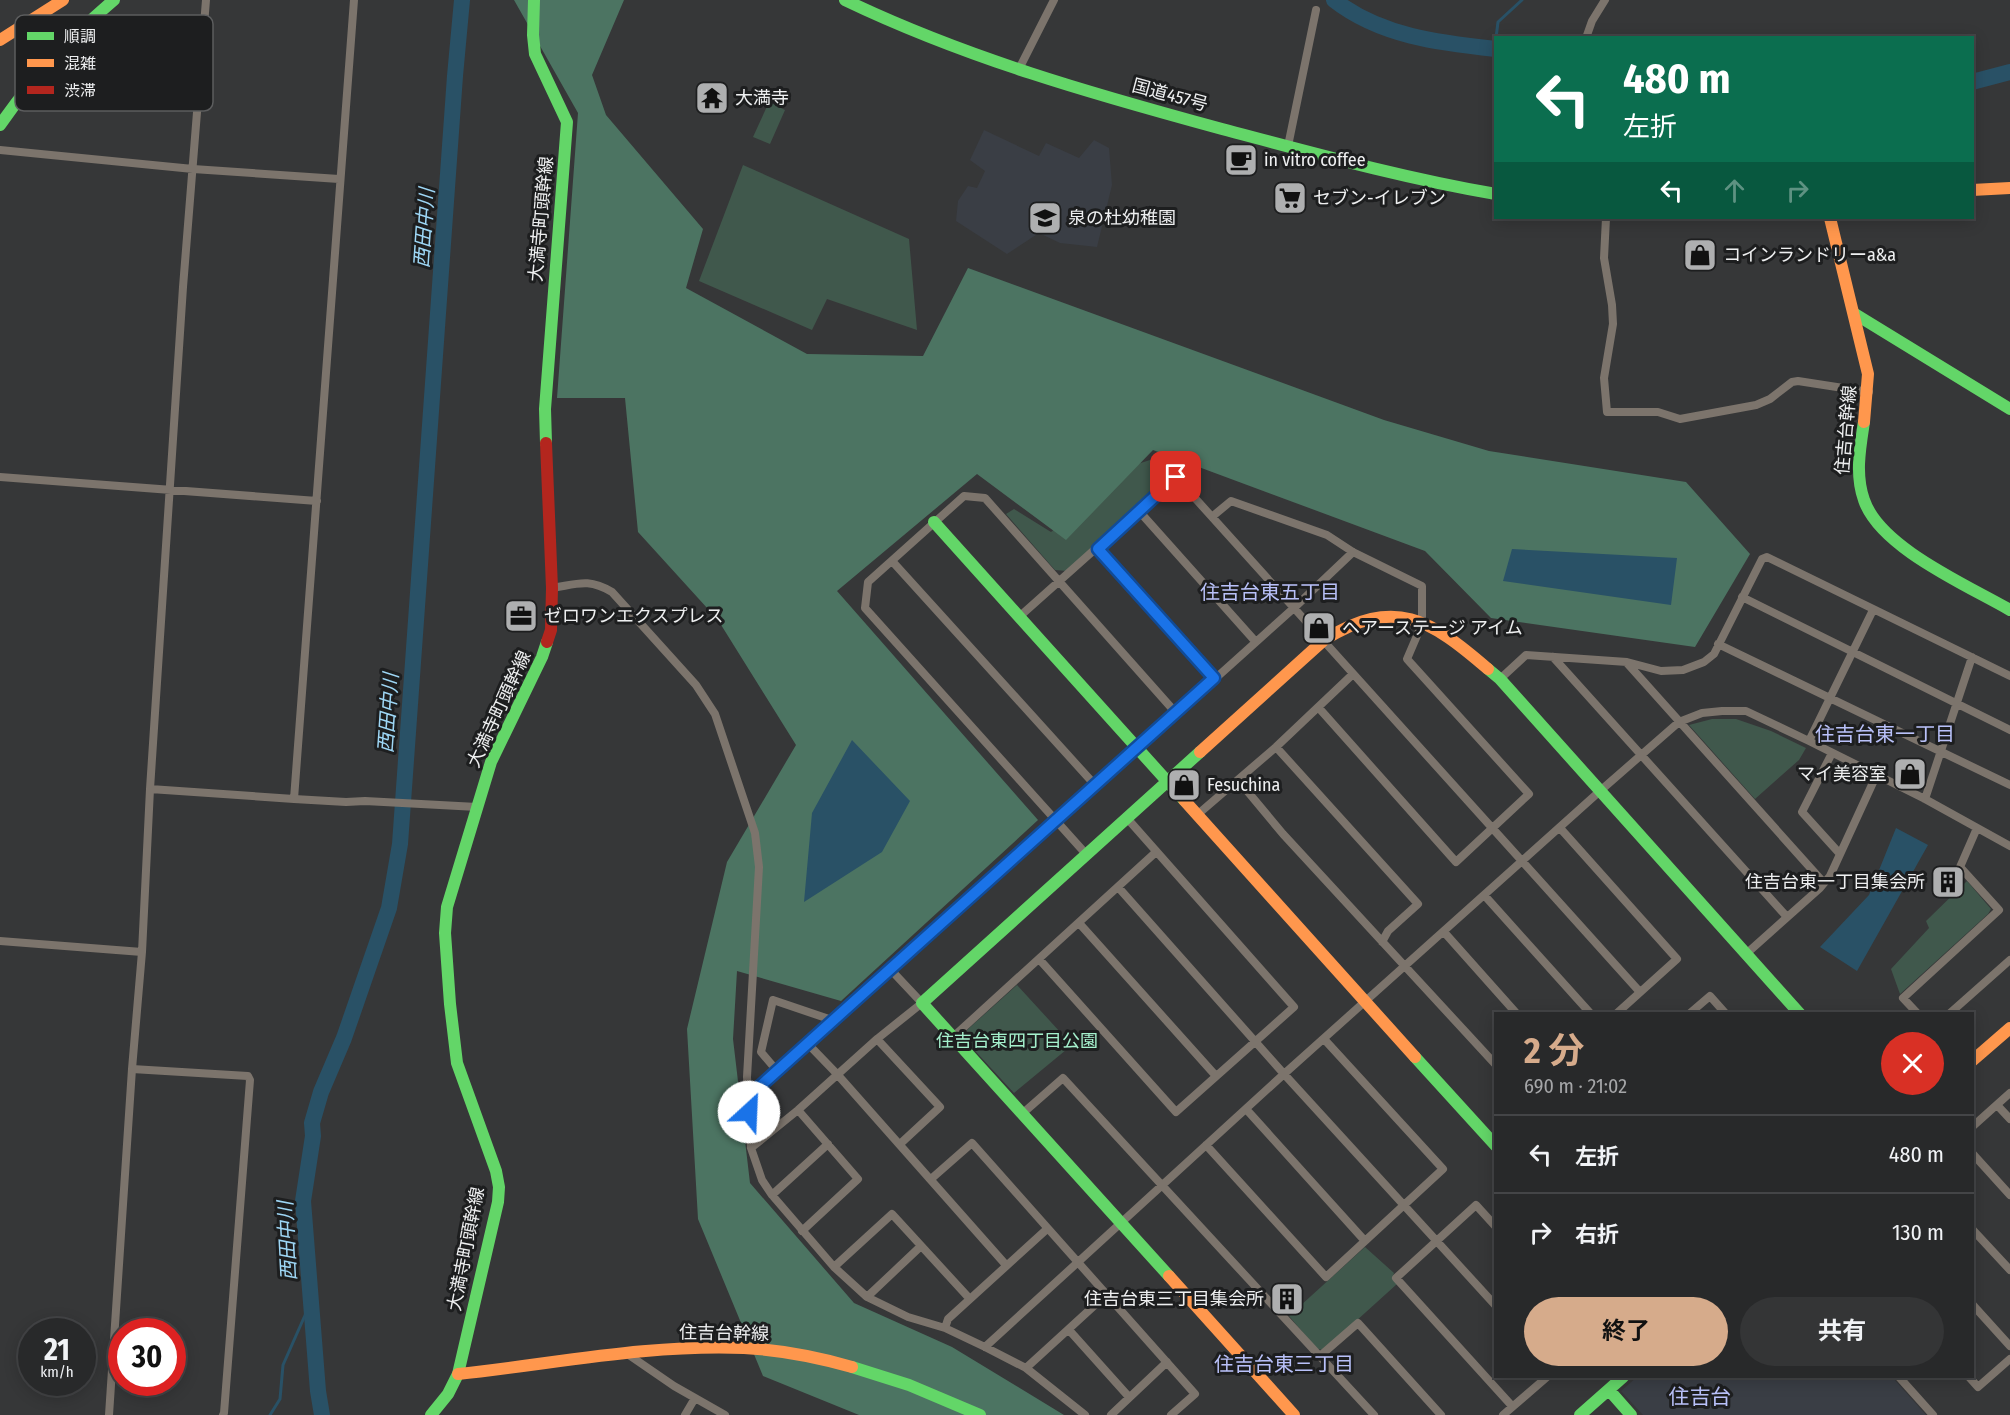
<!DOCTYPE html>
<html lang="ja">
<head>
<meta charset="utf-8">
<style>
	:root { --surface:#28292a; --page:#343536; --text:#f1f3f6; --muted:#a5a6a8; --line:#444547; --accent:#d6ab8b }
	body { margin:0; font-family:"Fira Sans Condensed","Noto Sans JP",sans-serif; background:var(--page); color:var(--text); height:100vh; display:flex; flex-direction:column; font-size:22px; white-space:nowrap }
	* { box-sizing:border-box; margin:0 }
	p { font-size:20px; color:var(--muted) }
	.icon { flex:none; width:33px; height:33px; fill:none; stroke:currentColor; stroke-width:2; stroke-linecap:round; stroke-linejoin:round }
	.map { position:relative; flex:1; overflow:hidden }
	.sheet { position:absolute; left:1494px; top:1012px; width:480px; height:366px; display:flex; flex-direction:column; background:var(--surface); border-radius:0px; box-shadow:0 3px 15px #0003,0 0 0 2px var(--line) }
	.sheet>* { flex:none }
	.guide { position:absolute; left:1494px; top:36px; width:480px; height:183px; border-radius:0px; box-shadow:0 3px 15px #0003,0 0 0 2px var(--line); background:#0b6e4f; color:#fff; overflow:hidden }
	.speed { position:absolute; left:18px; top:1318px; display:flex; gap:12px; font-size:30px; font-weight:700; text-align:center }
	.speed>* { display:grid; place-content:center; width:78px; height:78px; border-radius:50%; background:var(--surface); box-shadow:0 3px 15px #0003,0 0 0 2px var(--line); line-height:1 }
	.speed small { font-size:15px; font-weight:400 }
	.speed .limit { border:9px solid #d22; background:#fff; color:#111 }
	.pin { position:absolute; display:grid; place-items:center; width:51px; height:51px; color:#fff; margin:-26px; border-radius:12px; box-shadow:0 3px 9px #0006 }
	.me { position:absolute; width:66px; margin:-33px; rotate:25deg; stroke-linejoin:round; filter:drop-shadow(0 0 4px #0008) }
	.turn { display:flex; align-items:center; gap:21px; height:126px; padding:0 30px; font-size:27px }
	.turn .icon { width:78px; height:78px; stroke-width:2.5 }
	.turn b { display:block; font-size:42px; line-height:51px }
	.lanes { display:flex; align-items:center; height:57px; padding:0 30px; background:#0003; justify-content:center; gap:30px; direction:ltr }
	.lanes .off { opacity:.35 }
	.round { display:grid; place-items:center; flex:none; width:63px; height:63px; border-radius:32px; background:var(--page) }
	.overview { display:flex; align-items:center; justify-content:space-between; height:102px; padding:0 30px }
	h1 { font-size:36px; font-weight:700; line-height:45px; color:var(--accent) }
	.action { display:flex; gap:12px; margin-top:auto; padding:12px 30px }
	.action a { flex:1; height:69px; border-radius:36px; background:var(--accent); color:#111; font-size:24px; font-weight:700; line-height:69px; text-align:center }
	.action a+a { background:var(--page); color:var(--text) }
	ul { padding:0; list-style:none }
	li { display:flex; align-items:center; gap:18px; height:78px; padding:0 30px; border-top:2px solid var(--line) }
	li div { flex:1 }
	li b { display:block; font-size:22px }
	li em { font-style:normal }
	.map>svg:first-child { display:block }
	.built { fill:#3a3e45 }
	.green { fill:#40584c }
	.forest { fill:#4c7462 }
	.water { fill:#295166 }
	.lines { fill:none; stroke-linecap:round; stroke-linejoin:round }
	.stream { stroke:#295166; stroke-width:3 }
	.river { stroke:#295166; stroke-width:16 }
	.street { stroke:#7c746c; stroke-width:8 }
	.fast { stroke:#63d668; stroke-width:12 }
	.slow { stroke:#ff974d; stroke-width:12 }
	.jam { stroke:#b3261e; stroke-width:12 }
	.route-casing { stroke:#114b97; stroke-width:15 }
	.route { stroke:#1a73e8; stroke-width:10 }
	.labels { text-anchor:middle; stroke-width:6; stroke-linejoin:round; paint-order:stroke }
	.street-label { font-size:18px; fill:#eeeff0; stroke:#1d1e1f }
	.poi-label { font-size:18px; fill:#eeeff0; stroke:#1d1e1f; text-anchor:start }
	.park-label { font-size:18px; fill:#a5f1cd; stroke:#1d1e1f }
	.water-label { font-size:20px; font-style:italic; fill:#9ed7f6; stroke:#1d1e1f }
	.neighbourhood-label { font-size:20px; fill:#b9c1f9; stroke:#1d1e1f }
	.quarter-label { font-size:21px; fill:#b9c1f9; stroke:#1d1e1f }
	.key { fill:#1d1e1f; stroke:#5c5d5e; stroke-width:1.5 }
	.key-label { font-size:16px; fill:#eeeff0 }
</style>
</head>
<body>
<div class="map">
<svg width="2010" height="1415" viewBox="0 0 2010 1415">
	<rect width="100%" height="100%" fill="#363738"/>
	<path class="built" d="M984 130 1039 156 1046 143 1079 158 1094 140 1109 148 1112 185 1097 247 1060 243 1039 233 1007 254 956 221 958 201 968 186 977 188 985 171 970 160Z
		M1637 1377H1892L1926 1415H1643L1621 1391Z"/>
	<path class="green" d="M769 102 785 110 770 144 753 137Z
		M743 165 909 239 917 330 827 299 812 330 699 281Z
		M1150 460 1178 472 1067 571 1055 570 1006 514 1014 509 1051 532 1088 504 1119 470Z
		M1712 719H1736L1771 731 1806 748 1799 760 1755 799 1689 725Z
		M1967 881 1991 909 1988 914 1900 994 1891 969 1929 928 1926 921Z
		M1017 985 1072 1045 1014 1093 965 1040 967 1030Z
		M1365 1247 1394 1273 1392 1278 1397 1284 1324 1350 1317 1349 1289 1316Z"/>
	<path class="forest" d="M514 0H624L592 75 606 115 703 229 686 288 807 354 923 356 968 268 1384 420 1489 451 1686 482 1750 554 1695 647 1491 618 1425 551 1153 450 1066 540 977 474 837 591 1038 820 841 1001 737 971 733 1039 750 1183 854 1303 952 1347 1064 1415H859L763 1376 698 1219 687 1029 727 862 796 745 718 620 638 532 625 398H557L578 113Z"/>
	<path class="water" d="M1512 549 1677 558 1671 605 1503 581Z
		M852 740 910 801 882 852 804 902 812 813Z
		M1896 828 1928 845 1857 971 1820 947 1869 895Z"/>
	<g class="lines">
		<path class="stream" d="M1496 38 1498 22 1522 0
			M1494 48 1496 38
			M270 1415 280 1399 283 1365 310 1304"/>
		<path class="river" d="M1334 0C1380 36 1439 43 1496 49
			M1972 82 2010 72
			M322 1415 318 1391 303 1201 313 1136 312 1123 321 1092 344 1038 389 908 400 844 455 76 462 0"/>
		<path class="street" d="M1586 38 1592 21 1605 0
			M1018 71 1054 0
			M1288 146 1316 10
			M0 150 193 169 339 179
			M1606 218 1604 258 1612 305 1613 324 1604 378 1607 412H1658L1680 419 1756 405 1770 399 1792 382 1798 381 1869 392
			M0 477 317 501
			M1139 511 1255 641
			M1213 516 1231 501 1327 535 1353 552 1422 586V624L1407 659 1529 794 1456 862 1318 707
			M1098 548 1214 678
			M892 561 1095 785
			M552 588C578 584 588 578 612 592L696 685 715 714 755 833 759 867 747 1077 751 1148 762 1180 772 1195 834 1267 867 1297 908 1317 945 1328 985 1347 1026 1368 1085 1415
			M1742 597 2010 730
			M1019 617 1176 477 1639 991
			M1718 644 2010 785
			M1553 657 1787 917
			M1627 663 1824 883
			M1500 679 1526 655 1627 662 1661 671 1683 670 1704 662 1714 654 1762 559 1767 557 2010 676
			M1809 741 1873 610
			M1276 747 1418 904 1388 931 1382 942
			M1832 753 1802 812 1840 854
			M1238 780 1283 834 1496 1065
			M150 789 294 799 346 802 365 801 477 807
			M294 799 354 0
			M1925 799 1972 657
			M1197 815 1276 747 1353 674
			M1560 828 1677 959 1616 1014
			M1086 854 865 608 868 582 964 496 985 498 1176 713
			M1118 887 1284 1074 1496 1306
			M1485 896 1591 1014
			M1079 923 1216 1076
			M1444 932 1517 1014
			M0 941 142 952
			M1746 954 1820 888 1830 876 1876 776
			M1039 959 1176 1112 1294 1007 1126 817
			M1689 1014 1710 996 1726 1014
			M1918 1014 1903 998 1999 910 1960 867 1977 828
			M1949 1014 2010 960
			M953 1037 1156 852
			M877 1039 940 1107 900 1144
			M809 1045 837 1074 1006 1265
			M132 1069 248 1076 250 1080 224 1413 223 1415
			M778 1072 761 1052 773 1000 835 1021
			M749 1097 1295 607 1353 552
			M1997 1105 2010 1119
			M1246 1109 1365 1241
			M798 1110 858 1179 802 1231
			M1023 1113 1063 1078 1374 1415
			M1972 1127 2010 1093
			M1206 1145 1326 1277 1443 1169 1324 1039
			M751 1148 798 1110 877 1039 922 1003 891 970
			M1972 1153 2010 1195
			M931 1179 972 1143 1195 1394 1171 1415
			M772 1195 828 1144
			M1496 1227 1476 1205 1396 1278 1512 1406
			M1972 1229 2010 1270
			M834 1267 892 1214 969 1298
			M867 1297 921 1246
			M1972 1304 2010 1346
			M945 1328 948 1319 1047 1229
			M1069 1330 1129 1397
			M985 1347 1284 1074 1600 791 1679 722 1702 713 1722 711H1746L1809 741 1925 799 2010 846
			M626 1353 674 1386 725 1415
			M1320 1356 1358 1323 1441 1415
			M1026 1368 1107 1294
			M1899 1377 1933 1415
			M1969 1377 1978 1387 2010 1359
			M109 1415 132 1069 142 952 150 789 183 287 206 0
			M685 1415 695 1398
			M1111 1415 1167 1362
			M1503 1415 1547 1377"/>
		<path class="fast" d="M534 0 533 35 535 54 567 122 545 409 546 443
			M845 0C966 58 1093 94 1222 129 1313 153 1403 178 1496 194
			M0 125C33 78 70 37 114 0
			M1855 314 2010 409
			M1864 422C1860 448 1855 475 1864 500 1880 548 1969 586 2010 610
			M934 522 1184 800
			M1488 669 1500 679 1800 1014
			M1415 1057 1496 1146
			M1169 1276 922 1003 1200 752
			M852 1367 909 1385 980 1415
			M1609 1390 1631 1415
			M431 1415 448 1394 458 1374 498 1202 499 1187 496 1171 457 1063 450 1004 445 933 447 907 491 762 542 657 547 642
			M1580 1415 1623 1377"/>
		<path class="slow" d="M0 40 63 0
			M1972 190 2010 188
			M1830 218 1868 374 1864 422
			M1200 752 1324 640C1395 596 1430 619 1488 669
			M1184 800 1415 1057
			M1972 1061 2010 1028
			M1169 1276 1294 1415
			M458 1374C553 1364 648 1344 744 1348 781 1350 817 1357 852 1367"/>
		<path class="jam" d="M546 443 552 588 551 630 547 642"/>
	</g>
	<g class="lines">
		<defs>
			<path id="route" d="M749 1112 748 1097 1214 678 1098 549 1176 477"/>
		</defs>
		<use href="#route" class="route-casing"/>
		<use href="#route" class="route"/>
	</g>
	<defs>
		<symbol id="temple-square" viewBox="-11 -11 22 22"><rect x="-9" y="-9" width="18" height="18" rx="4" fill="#aeafb0" stroke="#1d1e1f"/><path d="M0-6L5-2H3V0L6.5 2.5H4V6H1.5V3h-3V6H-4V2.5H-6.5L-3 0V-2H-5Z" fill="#111"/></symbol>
		<symbol id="cafe-square" viewBox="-11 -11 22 22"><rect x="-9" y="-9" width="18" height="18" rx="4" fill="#aeafb0" stroke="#1d1e1f"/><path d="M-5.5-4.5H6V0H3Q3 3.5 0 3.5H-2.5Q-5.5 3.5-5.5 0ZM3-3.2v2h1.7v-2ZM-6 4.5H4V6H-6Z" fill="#111"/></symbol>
		<symbol id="supermarket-square" viewBox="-11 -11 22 22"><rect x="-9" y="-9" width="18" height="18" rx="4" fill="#aeafb0" stroke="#1d1e1f"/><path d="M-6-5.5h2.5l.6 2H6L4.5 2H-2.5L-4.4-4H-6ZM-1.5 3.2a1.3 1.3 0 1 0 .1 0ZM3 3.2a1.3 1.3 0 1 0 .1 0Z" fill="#111"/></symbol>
		<symbol id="school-square" viewBox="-11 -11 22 22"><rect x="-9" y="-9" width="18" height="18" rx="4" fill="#aeafb0" stroke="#1d1e1f"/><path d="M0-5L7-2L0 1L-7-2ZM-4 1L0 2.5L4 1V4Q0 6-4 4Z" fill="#111"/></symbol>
		<symbol id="shop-square" viewBox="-11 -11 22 22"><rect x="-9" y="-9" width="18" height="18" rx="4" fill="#aeafb0" stroke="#1d1e1f"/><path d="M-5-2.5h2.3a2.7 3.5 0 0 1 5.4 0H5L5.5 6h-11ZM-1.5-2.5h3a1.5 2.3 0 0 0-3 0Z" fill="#111"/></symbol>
		<symbol id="office-square" viewBox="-11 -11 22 22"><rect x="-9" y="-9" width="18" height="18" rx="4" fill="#aeafb0" stroke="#1d1e1f"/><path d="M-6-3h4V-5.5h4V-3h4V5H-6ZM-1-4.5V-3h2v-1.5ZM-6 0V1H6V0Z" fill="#111"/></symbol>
		<symbol id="building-square" viewBox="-11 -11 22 22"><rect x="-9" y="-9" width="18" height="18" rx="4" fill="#aeafb0" stroke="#1d1e1f"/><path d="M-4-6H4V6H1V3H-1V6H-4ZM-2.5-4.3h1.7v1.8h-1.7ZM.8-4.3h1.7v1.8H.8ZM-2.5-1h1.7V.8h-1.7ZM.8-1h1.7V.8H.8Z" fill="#111"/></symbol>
	</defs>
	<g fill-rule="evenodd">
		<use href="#temple-square" x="693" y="79" width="38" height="38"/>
		<use href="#cafe-square" x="1222" y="141" width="38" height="38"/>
		<use href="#supermarket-square" x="1271" y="179" width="38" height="38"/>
		<use href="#school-square" x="1026" y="199" width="38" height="38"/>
		<use href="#shop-square" x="1681" y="236" width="38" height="38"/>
		<use href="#office-square" x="502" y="597" width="38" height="38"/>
		<use href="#shop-square" x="1300" y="609" width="38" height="38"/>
		<use href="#shop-square" x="1891" y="755" width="38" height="38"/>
		<use href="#shop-square" x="1165" y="766" width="38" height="38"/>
		<use href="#building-square" x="1929" y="863" width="38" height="38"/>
		<use href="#building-square" x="1268" y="1280" width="38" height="38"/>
	</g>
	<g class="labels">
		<g class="street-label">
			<text transform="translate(1170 95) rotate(15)" y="6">国道457号</text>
			<text transform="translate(541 219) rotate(-85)" y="6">大満寺町頭幹線</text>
			<text transform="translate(1846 430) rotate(-85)" y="6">住吉台幹線</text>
			<text transform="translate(499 709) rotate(-65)" y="6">大満寺町頭幹線</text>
			<text transform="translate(466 1249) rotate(-79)" y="6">大満寺町頭幹線</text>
			<text transform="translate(724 1333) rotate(1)" y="6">住吉台幹線</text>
		</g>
		<g class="poi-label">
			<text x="735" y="104">大満寺</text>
			<text x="1264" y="166">in vitro coffee</text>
			<text x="1313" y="204">セブン-イレブン</text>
			<text x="1068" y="224">泉の杜幼稚園</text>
			<text x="1723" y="261">コインランドリーa&amp;a</text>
			<text x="544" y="622">ゼロワンエクスプレス</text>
			<text x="1342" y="634">ヘアーステージ アイム</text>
			<text x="1887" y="780" text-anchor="end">マイ美容室</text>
			<text x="1207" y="791">Fesuchina</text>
			<text x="1925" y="888" text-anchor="end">住吉台東一丁目集会所</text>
			<text x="1264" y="1305" text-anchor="end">住吉台東三丁目集会所</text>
		</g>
		<g class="park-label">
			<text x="1017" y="1047">住吉台東四丁目公園</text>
		</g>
		<g class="water-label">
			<text transform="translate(424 228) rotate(-86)" y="7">西田中川</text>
			<text transform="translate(388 713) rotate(-86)" y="7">西田中川</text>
			<text transform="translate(287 1241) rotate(-93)" y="7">西田中川</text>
		</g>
		<g class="neighbourhood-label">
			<text x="1270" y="599">住吉台東五丁目</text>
			<text x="1885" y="741">住吉台東一丁目</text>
			<text x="1284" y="1371">住吉台東三丁目</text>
		</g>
		<g class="quarter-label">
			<text x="1700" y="1404">住吉台</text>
		</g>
	</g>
	<rect x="15" y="15" width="198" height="96" rx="9" class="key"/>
	<rect x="27" y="32" width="27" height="8" fill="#63d668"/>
	<rect x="27" y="59" width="27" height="8" fill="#ff974d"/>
	<rect x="27" y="86" width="27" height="8" fill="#b3261e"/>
	<g class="key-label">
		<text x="64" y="42">順調</text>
		<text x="64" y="69">混雑</text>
		<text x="64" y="96">渋滞</text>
	</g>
</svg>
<div class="speed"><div>21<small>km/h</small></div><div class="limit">30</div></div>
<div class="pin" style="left:1176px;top:477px;background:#d93025"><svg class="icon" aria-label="arrive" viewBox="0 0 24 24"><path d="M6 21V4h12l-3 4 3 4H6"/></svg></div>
<svg class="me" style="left:749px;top:1112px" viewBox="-20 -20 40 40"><circle r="19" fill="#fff"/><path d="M0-13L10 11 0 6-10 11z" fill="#1a73e8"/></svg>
<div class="guide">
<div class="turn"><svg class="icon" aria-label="left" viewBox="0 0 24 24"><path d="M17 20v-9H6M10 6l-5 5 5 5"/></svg><div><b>480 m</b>左折</div></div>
<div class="lanes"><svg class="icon" aria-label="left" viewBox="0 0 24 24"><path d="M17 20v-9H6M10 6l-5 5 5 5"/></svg><svg class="icon off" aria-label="ahead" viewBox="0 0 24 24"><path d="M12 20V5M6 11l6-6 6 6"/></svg><svg class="icon off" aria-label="right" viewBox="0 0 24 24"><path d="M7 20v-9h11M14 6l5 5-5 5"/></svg></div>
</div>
<section class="sheet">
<div class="overview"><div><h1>2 分</h1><p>690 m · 21:02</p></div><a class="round" style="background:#d93025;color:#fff"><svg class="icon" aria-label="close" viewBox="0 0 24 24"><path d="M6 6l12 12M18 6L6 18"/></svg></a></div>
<ul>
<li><svg class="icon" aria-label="left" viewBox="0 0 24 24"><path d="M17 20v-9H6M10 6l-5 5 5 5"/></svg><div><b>左折</b></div><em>480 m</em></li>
<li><svg class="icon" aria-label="right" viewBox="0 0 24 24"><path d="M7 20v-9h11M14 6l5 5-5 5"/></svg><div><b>右折</b></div><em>130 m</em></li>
</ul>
<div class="action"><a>終了</a><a>共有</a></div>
</section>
</div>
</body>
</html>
